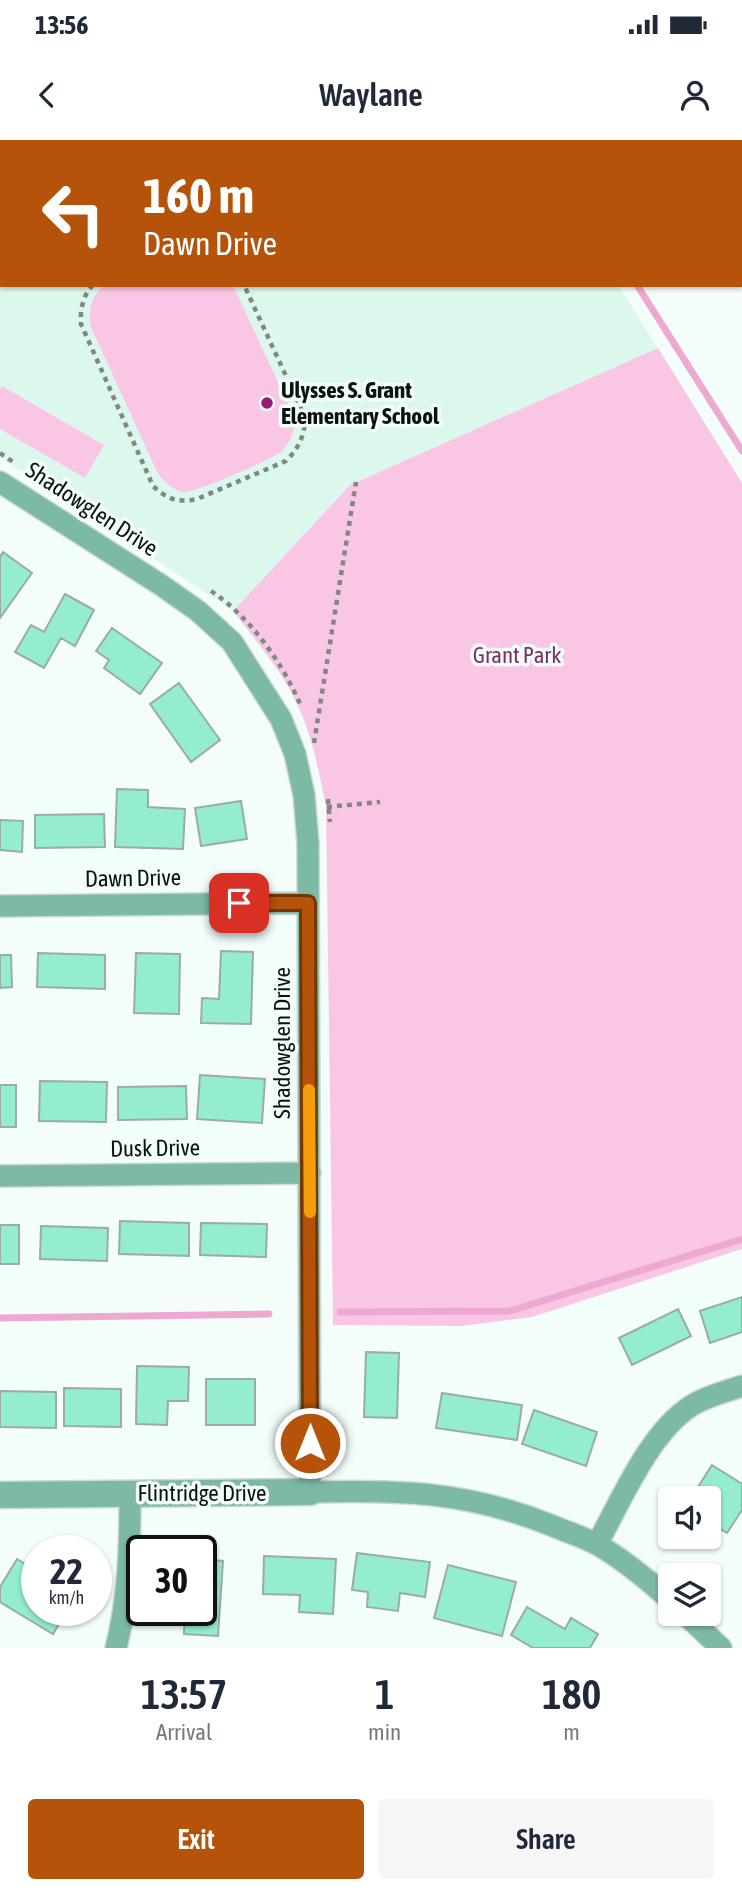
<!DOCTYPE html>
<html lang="en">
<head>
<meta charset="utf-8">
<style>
	:root { --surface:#fff; --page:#f6f6f7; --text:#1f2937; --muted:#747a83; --accent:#b45309 }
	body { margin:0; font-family:"Asap Condensed",sans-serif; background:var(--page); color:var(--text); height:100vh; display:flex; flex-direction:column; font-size:26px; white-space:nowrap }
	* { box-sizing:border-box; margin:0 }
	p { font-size:23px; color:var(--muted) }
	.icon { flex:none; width:38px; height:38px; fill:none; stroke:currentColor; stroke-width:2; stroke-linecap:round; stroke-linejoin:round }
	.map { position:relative; height:1508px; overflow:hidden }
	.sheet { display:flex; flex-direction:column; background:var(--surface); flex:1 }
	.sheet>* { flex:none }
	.guide { position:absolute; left:0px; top:0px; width:742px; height:147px; box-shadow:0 2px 5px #0004; background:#b45309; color:#fff; overflow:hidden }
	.buttons { position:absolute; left:658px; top:1346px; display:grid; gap:14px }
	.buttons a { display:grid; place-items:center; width:63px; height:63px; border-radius:7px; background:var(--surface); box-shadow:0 2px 5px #0004; font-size:35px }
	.speed { position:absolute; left:21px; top:1395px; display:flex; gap:14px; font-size:35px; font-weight:700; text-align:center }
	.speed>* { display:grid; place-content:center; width:91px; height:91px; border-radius:50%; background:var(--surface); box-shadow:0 2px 5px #0004; line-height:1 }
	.speed small { font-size:18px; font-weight:400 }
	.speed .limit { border:4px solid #111; border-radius:10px; background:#fff; color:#111 }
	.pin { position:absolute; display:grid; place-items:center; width:60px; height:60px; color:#fff; margin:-30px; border-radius:14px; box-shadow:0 4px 10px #0006 }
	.me { position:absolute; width:77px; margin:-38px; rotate:0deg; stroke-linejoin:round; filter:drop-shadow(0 0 5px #0008) }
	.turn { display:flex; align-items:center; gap:24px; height:147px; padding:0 28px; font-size:32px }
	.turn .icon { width:91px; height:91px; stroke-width:2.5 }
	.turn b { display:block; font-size:49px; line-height:60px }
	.eta { display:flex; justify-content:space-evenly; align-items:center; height:119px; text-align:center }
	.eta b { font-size:42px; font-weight:600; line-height:49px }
	.action { display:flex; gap:14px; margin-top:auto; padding:14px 28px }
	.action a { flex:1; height:80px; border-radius:7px; background:var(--accent); color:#fff; font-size:28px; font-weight:600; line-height:80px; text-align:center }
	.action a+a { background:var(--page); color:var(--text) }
	.status { display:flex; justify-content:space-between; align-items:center; height:49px; padding:0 35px; background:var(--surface); direction:ltr }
	.status svg { height:19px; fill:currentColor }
	header { display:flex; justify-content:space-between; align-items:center; height:91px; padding:0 28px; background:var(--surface); font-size:32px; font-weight:600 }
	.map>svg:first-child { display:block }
	.built { fill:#dcf8ed }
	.green { fill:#fac6e5 }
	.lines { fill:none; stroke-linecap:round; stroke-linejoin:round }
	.stream { stroke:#eea9d3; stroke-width:7 }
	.building { fill:#93edce; stroke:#9aaca4; stroke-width:2 }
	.minor-casing { stroke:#ced8d5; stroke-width:24 }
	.tertiary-casing { stroke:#ced8d5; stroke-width:29 }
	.path { stroke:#7f8885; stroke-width:4.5; stroke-dasharray:5 5; stroke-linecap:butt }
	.minor { stroke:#7dbaa4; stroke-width:21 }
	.tertiary { stroke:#7dbaa4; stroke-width:26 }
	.route-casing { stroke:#753606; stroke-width:18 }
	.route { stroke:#b45309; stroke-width:12 }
	.slow { stroke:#f59e0b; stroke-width:12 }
	.poi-dot { fill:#961b74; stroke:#f3fefa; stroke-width:2.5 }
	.labels { text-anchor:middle; stroke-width:7; stroke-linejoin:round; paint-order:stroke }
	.poi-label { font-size:23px; font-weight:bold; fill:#0c1210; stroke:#f3fefa; text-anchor:start }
	.street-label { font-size:23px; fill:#0c1210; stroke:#f3fefa }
	.park-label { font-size:23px; fill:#7e2f65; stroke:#f3fefa }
</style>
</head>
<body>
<div class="status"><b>13:56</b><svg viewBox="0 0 49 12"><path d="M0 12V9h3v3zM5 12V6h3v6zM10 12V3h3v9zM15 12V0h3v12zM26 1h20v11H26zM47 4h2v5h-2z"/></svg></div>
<header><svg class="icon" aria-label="back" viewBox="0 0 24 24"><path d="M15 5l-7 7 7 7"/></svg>Waylane<svg class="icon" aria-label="person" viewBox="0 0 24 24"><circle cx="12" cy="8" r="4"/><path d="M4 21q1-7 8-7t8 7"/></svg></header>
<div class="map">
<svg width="742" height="1508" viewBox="0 0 742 1508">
	<rect width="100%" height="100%" fill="#f3fefa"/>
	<path class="built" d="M0 0H526L527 2H2V145H618L658 208 350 345 233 471 0 317Z"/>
	<path class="green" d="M105 145H233L296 281C293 293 291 302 282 311 273 319 197 352 185 352 173 351 165 342 158 334L90 185C89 168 91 156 105 145Z
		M658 208 742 343V1109L532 1177 461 1186 333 1185 326 667C319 633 313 598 298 566 283 532 256 501 233 471L350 345Z
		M2 246 104 305 85 338 0 289V250Z"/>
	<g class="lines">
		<path class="stream" d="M544 0 545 2
			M637 145 742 311
			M340 1172 510 1171 742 1099
			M0 1178 269 1174"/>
	</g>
	<path class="building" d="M21 0H137L136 2Z
		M740 57 742 58V105L740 104Z
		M3 412 32 433 0 478V417Z
		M65 454 94 470 75 506 61 498 44 528 15 512 31 485 44 492Z
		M112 488 162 523 140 554 104 528 109 520 96 511Z
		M179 543 220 600 191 622 150 564Z
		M117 649 148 650V667L185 669 183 709 115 707Z
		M241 661 247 699 201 706 195 668Z
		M104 674 105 707 35 708V675Z
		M0 680 23 681 22 712 0 710Z
		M221 811 253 812 251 884 201 883 202 858 219 859Z
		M38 813 105 815V849L37 847Z
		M136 813 180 814 179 874 134 873Z
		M0 815H11L12 847 0 848Z
		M200 935 265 939 262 983 197 979Z
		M40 941 107 942 106 982 39 981Z
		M0 945H16V987H0Z
		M186 946 187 979 118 980V947Z
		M120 1081 189 1083V1116L119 1114Z
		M201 1083 267 1084 266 1117 200 1115Z
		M0 1085H19V1124H0Z
		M41 1086 108 1088 107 1121 40 1119Z
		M742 1157V1192L710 1203 700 1171Z
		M678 1169 691 1196 632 1225 619 1198Z
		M366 1212 399 1213 397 1278 364 1277Z
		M137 1226 189 1227 188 1261H168L167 1285 136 1284Z
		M206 1239H255V1285H206Z
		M64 1248 121 1249V1287L64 1286Z
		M0 1251 56 1252V1288L0 1287Z
		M442 1253 522 1265 517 1300 436 1288Z
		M534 1270 597 1292 586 1326 522 1304Z
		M712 1325 742 1344V1370L727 1393 709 1382V1358H691Z
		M357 1413 430 1422 425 1457 400 1453 398 1471 367 1467 368 1452 352 1450Z
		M264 1416 336 1419 333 1474 299 1472 300 1455 263 1454Z
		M17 1419 37 1431 35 1451 37 1452V1470H67L53 1494 0 1462V1447Z
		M201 1419 223 1421 218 1496 184 1494 185 1470H201Z
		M448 1425 516 1442 502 1496 434 1478Z
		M527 1467 565 1489 571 1478 598 1494 590 1508H533L511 1495Z"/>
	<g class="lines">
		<defs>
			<path id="minor" d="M0 342 161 445 198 471 232 502 281 579 295 614 304 655 308 703 310 1352C401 1350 467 1351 553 1386 567 1392 584 1397 598 1405 624 1420 648 1440 670 1460
				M0 766 308 763
				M0 1036 310 1033
				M597 1404C621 1361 649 1293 691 1266 706 1256 725 1252 742 1246
				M685 1474 721 1508
				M116 1508C129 1457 130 1405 130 1353"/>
			<path id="tertiary" d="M0 1355 310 1352"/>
		</defs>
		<use href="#minor" class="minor-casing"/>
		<use href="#tertiary" class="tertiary-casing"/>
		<path class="path" d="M93 145C83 155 80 170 81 184L153 346C167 359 177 363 197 359L286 321C299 308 305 295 305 277L244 145
			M0 313 16 324
			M211 451C250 477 282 522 300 564
			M314 603 356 342
			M328 659 330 682
			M327 667 380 662"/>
		<use href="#minor" class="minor"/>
		<use href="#tertiary" class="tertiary"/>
	</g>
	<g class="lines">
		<defs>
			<path id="route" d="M239 763H308L310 1303"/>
		</defs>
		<use href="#route" class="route-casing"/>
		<use href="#route" class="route"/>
		<path class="slow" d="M309 950 310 1072"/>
	</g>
	<circle class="poi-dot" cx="267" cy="263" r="7"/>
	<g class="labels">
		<g class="poi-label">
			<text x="281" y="258">Ulysses S. Grant<tspan x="281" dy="26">Elementary School</tspan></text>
		</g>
		<g class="street-label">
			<text transform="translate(92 369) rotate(33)" y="8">Shadowglen Drive</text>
			<text transform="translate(133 738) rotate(-1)" y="8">Dawn Drive</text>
			<text transform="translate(282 903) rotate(-90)" y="8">Shadowglen Drive</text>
			<text transform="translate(155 1008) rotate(-1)" y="8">Dusk Drive</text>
			<text x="202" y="1361">Flintridge Drive</text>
		</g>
		<g class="park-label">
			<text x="517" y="523">Grant Park</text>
		</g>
	</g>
</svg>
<div class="buttons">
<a><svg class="icon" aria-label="sound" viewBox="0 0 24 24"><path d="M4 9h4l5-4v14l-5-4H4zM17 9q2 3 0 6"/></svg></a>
<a><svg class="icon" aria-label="layers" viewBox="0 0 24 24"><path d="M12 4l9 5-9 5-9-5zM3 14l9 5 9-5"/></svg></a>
</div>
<div class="speed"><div>22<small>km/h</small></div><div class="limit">30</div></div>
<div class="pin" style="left:239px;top:763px;background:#d93025"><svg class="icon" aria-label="arrive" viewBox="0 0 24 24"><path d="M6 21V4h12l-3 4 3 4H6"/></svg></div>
<svg class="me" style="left:310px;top:1303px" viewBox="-20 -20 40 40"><circle r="17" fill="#b45309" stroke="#fff" stroke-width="3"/><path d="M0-11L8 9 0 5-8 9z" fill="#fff"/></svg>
<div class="guide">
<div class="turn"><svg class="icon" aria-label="left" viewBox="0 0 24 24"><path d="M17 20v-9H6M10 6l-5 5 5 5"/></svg><div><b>160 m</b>Dawn Drive</div></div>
</div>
</div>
<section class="sheet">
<div class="eta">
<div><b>13:57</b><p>Arrival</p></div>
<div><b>1</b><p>min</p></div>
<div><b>180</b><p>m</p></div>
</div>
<div class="action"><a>Exit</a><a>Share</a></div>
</section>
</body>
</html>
